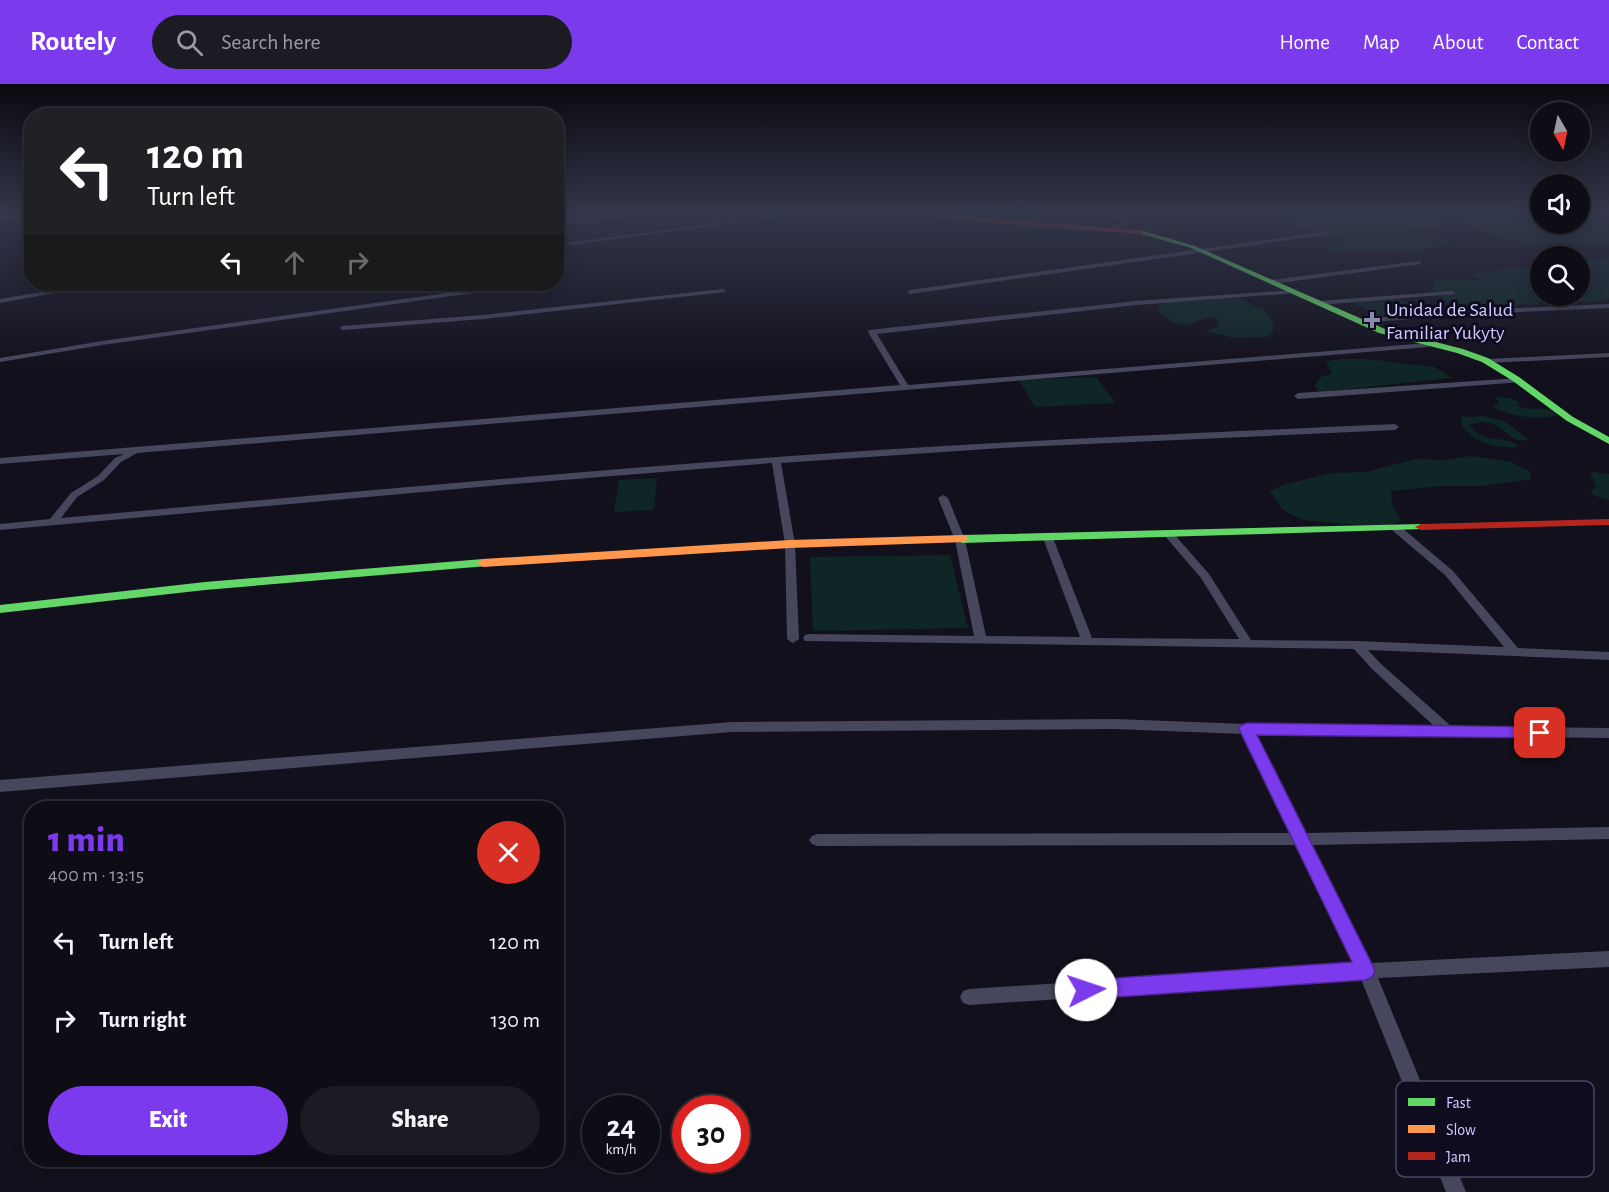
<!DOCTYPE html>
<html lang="en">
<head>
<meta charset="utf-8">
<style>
	:root { --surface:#0e0c15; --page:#1c1a22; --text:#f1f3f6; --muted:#9b9ba0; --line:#2e2c34; --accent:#7c3aed }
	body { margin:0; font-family:"Alegreya Sans",sans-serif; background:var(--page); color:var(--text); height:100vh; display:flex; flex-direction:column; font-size:22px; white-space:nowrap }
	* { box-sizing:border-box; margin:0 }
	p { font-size:20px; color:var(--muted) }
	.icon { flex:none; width:33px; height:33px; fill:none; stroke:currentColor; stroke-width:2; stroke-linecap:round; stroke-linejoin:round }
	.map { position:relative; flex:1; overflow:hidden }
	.side { position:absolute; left:24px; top:717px; width:540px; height:366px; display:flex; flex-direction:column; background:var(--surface); border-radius:24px; box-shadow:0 3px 15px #0003,0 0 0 2px var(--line) }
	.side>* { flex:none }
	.banner { position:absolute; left:24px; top:24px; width:540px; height:183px; border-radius:24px; box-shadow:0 3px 15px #0003,0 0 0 2px var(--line); background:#202124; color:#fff; overflow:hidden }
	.needle { width:39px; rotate:171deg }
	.fabs { position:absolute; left:1530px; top:18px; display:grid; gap:12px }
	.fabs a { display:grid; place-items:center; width:60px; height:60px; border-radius:50%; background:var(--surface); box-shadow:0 3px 15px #0003,0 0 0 2px var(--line); font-size:30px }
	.speed { position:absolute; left:582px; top:1011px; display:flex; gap:12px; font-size:30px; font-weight:700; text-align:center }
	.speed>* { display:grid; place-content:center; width:78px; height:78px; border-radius:50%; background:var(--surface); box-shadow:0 3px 15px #0003,0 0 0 2px var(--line); line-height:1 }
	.speed small { font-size:15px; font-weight:400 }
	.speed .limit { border:9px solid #d22; background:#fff; color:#111 }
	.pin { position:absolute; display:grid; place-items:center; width:51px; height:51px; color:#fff; margin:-26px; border-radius:12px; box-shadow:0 3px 9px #0006 }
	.me { position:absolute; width:66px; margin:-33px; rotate:86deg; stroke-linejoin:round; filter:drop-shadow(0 0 4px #0008) }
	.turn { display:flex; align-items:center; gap:21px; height:126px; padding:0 24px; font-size:27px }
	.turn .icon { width:78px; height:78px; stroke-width:2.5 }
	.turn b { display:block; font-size:42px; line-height:51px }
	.lanes { display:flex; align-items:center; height:57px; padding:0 24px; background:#0003; justify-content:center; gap:30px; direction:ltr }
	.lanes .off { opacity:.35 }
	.round { display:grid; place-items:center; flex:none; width:63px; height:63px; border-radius:32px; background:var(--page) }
	.head { display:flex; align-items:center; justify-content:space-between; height:102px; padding:0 24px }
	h1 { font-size:36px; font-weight:800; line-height:45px; color:var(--accent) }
	.primary-button { display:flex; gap:12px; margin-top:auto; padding:12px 24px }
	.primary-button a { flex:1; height:69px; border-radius:36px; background:var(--accent); color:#fff; font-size:24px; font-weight:800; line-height:69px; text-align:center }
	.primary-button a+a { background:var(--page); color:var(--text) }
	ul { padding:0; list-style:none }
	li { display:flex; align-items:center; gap:18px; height:78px; padding:0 24px }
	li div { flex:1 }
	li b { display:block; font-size:22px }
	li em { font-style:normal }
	header { display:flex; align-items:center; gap:36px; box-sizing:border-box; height:84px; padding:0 30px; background:var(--accent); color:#fff }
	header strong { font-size:28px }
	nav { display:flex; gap:33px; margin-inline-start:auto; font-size:21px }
	.search { width:420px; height:54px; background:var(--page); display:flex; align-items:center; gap:15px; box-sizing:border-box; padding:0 21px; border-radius:33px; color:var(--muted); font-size:22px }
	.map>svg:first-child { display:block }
	.green { fill:#0f2626 }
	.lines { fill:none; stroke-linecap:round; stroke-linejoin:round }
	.street { fill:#46465d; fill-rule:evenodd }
	.fast { fill:#63d668; fill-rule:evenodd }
	.slow { fill:#ff974d; fill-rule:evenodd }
	.jam { fill:#b3261e; fill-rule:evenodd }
	.route { fill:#7c3aed; stroke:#51269a; stroke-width:1.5 }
	.poi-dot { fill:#8d8ab0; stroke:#0f0c20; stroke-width:2 }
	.labels { text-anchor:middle; stroke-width:6; stroke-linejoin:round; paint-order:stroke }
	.far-poi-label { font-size:20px; fill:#cfccff; stroke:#0f0c20; text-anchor:start }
	.key { fill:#0f0c20; stroke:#494663; stroke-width:1.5 }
	.key-label { font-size:16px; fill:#cfccff }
</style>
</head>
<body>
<header>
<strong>Routely</strong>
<div class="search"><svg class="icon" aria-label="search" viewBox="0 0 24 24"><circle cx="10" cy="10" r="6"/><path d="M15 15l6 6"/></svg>Search here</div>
<nav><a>Home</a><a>Map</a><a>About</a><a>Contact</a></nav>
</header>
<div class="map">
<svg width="1609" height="1108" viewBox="0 0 1609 1108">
	<rect width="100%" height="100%" fill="#12101c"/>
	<path class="green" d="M1266 129H1391L1441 137 1442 143H1407L1403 148 1453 157 1435 164 1342 168 1328 164 1345 154 1293 141 1284 135Z
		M1406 129H1540V140H1580V129H1607L1609 162 1508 156 1474 143 1436 133Z
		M1609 174V214C1591 223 1562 216 1541 213L1540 221 1520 220 1511 224 1490 225 1447 218 1432 205 1434 196H1480L1470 190 1540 181V212H1580V177Z
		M1376 212 1404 216 1409 219 1402 229 1375 233 1367 226 1353 219 1359 216Z
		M1223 214 1243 215 1251 221 1265 226 1273 239V248L1267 253 1233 254 1206 247 1218 242 1219 238 1212 232 1187 241 1173 238 1157 226 1162 219Z
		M1341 275H1368L1432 283 1430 280 1452 294 1318 308 1315 301 1322 292 1332 290 1326 277Z
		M1096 293 1116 319 1035 323 1019 296Z
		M1496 313 1510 314 1520 319 1518 322C1531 328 1545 321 1557 329L1556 332C1536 335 1510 333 1493 323L1499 319Z
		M1482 332 1504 337 1529 355C1505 364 1504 328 1470 341 1481 360 1503 351 1518 361L1517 363C1498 366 1474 358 1462 342V333Z
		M1471 372 1511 378 1530 388 1531 395 1482 402H1440L1391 407 1392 420 1401 437 1386 443 1310 437 1296 433 1282 425 1270 407 1283 401 1331 389 1366 388 1416 375 1447 376Z
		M1594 388 1609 390V416L1595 412 1590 407 1597 402 1590 390Z
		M657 394 654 426 614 428 619 396Z
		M950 471 968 544 813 547 810 473Z"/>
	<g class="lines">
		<path class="street" d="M25 129H32V131L0 137V133Z
			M646 129H660L556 142V138Z
			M796 129H809L570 161 567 159Z
			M980 129H989L961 136 958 134Z
			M1104 129H1111L1130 137 1117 145H1113V143L1122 137Z
			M1329 147 1331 150 910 210 907 208 910 206Z
			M1419 177 1422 179 1421 180 1272 200 1269 198 1272 196Z
			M91 200H103L0 219V215Z
			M512 200H526L523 202 102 261 0 278V274L102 257Z
			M723 205 725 206V208L483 235 343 246 339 244 343 242 483 231Z
			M1294 206 1296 207V209L1136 221 877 250 908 301 1428 259 1432 261 1428 263 137 369 121 378 104 396 77 413 61 434C333 410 605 384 878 366 1050 355 1223 348 1395 340L1399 343 1395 346 1002 364 781 379 795 460 799 555 793 559 787 555 785 460 772 379 501 401 0 446V440L50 435 71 409 98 392 115 374 124 370 0 380V374L900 301 868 248 869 246 1136 217Z
			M1452 207 1455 209 1454 210 1319 221 1315 219 1319 217Z
			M1609 220V224L1476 230 1359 239 1355 237 1359 235 1476 226Z
			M1609 269V273L1487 279 1483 277 1487 275Z
			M1519 294 1523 296 1522 298 1298 315 1294 312 1298 309Z
			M943 411 948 414 965 456 986 552 1080 553 1043 454 1048 451 1053 454 1092 554 1239 555 1201 494 1164 451 1169 448 1173 449 1209 490 1251 556 1357 557 1504 563 1445 491 1393 447 1392 445 1393 443H1401L1453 487 1518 564 1609 568V576L1368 566 1380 579 1451 642 1609 644V654L1256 650 1306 749 1609 743V755L1312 761 1371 879 1609 867V883L1378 894 1466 1108H1446L1361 895 969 921 963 919 960 913 963 907 969 905 1354 880 1297 761 817 762 812 760 809 756 812 752 817 750 1290 749 1243 650 1115 645 732 648 0 708V696L732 638 1115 635 1247 640 1434 642 1372 585 1354 565 805 557 803 554 805 551 809 550 974 552 955 456 938 414Z"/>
		<path class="fast" d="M1140 146 1195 162 1385 245 1463 265 1488 274 1519 293 1573 333 1609 353V360L1567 337 1513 297 1482 278 1457 269 1379 249 1191 164 1138 149Z
			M1421 440 1427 443 1425 445 962 459 956 455 962 451Z
			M483 475 489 479 487 482 205 506 0 529V521L205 498Z"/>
		<path class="slow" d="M962 451 966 452 968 455 966 458 790 464 483 483 477 479 483 475 790 456Z"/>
		<path class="jam" d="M918 129 1140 146 1143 148 1140 150 954 136Z
			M1609 435V441L1421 446 1415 443 1421 440Z"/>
	</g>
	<linearGradient id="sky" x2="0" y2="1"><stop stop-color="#0a090f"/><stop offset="0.45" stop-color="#33374b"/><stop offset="1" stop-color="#33374b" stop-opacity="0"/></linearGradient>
	<rect width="1609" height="284" fill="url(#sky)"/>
	<path class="route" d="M1247 639 1540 643 1546 645 1548 649 1546 653 1540 654 1257 651 1372 880 1375 887 1372 893 1366 896 1086 915 1079 912 1076 906 1079 899 1086 896 1352 878 1239 645 1241 641Z"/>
	<path class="poi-dot" d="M1369 227h6v6h6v6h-6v6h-6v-6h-6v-6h6z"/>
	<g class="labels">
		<g class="far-poi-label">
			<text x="1386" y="232">Unidad de Salud<tspan x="1386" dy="23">Familiar Yukyty</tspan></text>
		</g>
	</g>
	<rect x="1396" y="997" width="198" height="96" rx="9" class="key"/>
	<rect x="1408" y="1014" width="27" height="8" fill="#63d668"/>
	<rect x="1408" y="1041" width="27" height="8" fill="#ff974d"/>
	<rect x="1408" y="1068" width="27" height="8" fill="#b3261e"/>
	<g class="key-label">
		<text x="1446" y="1024">Fast</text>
		<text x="1446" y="1051">Slow</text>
		<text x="1446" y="1078">Jam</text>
	</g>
</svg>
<div class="fabs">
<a><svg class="needle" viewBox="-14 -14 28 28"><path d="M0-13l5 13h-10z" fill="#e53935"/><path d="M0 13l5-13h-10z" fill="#9b9ba0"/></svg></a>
<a><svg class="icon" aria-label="sound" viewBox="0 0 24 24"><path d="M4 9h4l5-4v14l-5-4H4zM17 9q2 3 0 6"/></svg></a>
<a><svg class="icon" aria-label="search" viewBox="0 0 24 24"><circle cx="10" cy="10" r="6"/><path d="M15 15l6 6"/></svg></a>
</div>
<div class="speed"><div>24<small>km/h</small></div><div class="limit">30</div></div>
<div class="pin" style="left:1540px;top:649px;background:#d93025"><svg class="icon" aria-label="arrive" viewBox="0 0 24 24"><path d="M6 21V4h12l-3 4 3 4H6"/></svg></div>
<svg class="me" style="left:1086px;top:906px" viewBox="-20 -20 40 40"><circle r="19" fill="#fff"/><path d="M0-13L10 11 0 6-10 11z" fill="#7c3aed"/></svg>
<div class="banner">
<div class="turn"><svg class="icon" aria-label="left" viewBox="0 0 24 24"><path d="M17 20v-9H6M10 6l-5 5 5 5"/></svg><div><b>120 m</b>Turn left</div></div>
<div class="lanes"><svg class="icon" aria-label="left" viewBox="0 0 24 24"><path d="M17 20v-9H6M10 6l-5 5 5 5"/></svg><svg class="icon off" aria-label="ahead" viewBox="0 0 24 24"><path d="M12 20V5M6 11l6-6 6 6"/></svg><svg class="icon off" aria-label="right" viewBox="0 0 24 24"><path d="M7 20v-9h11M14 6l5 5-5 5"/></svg></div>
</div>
<section class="side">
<div class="head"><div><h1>1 min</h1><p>400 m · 13:15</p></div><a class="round" style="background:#d93025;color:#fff"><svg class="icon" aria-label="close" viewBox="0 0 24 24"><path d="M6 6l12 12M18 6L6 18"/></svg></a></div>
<ul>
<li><svg class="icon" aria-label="left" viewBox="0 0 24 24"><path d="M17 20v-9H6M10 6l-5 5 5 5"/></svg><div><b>Turn left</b></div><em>120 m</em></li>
<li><svg class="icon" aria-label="right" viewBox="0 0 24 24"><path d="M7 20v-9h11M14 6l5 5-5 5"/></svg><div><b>Turn right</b></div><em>130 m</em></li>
</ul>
<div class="primary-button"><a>Exit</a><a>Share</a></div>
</section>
</div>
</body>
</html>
